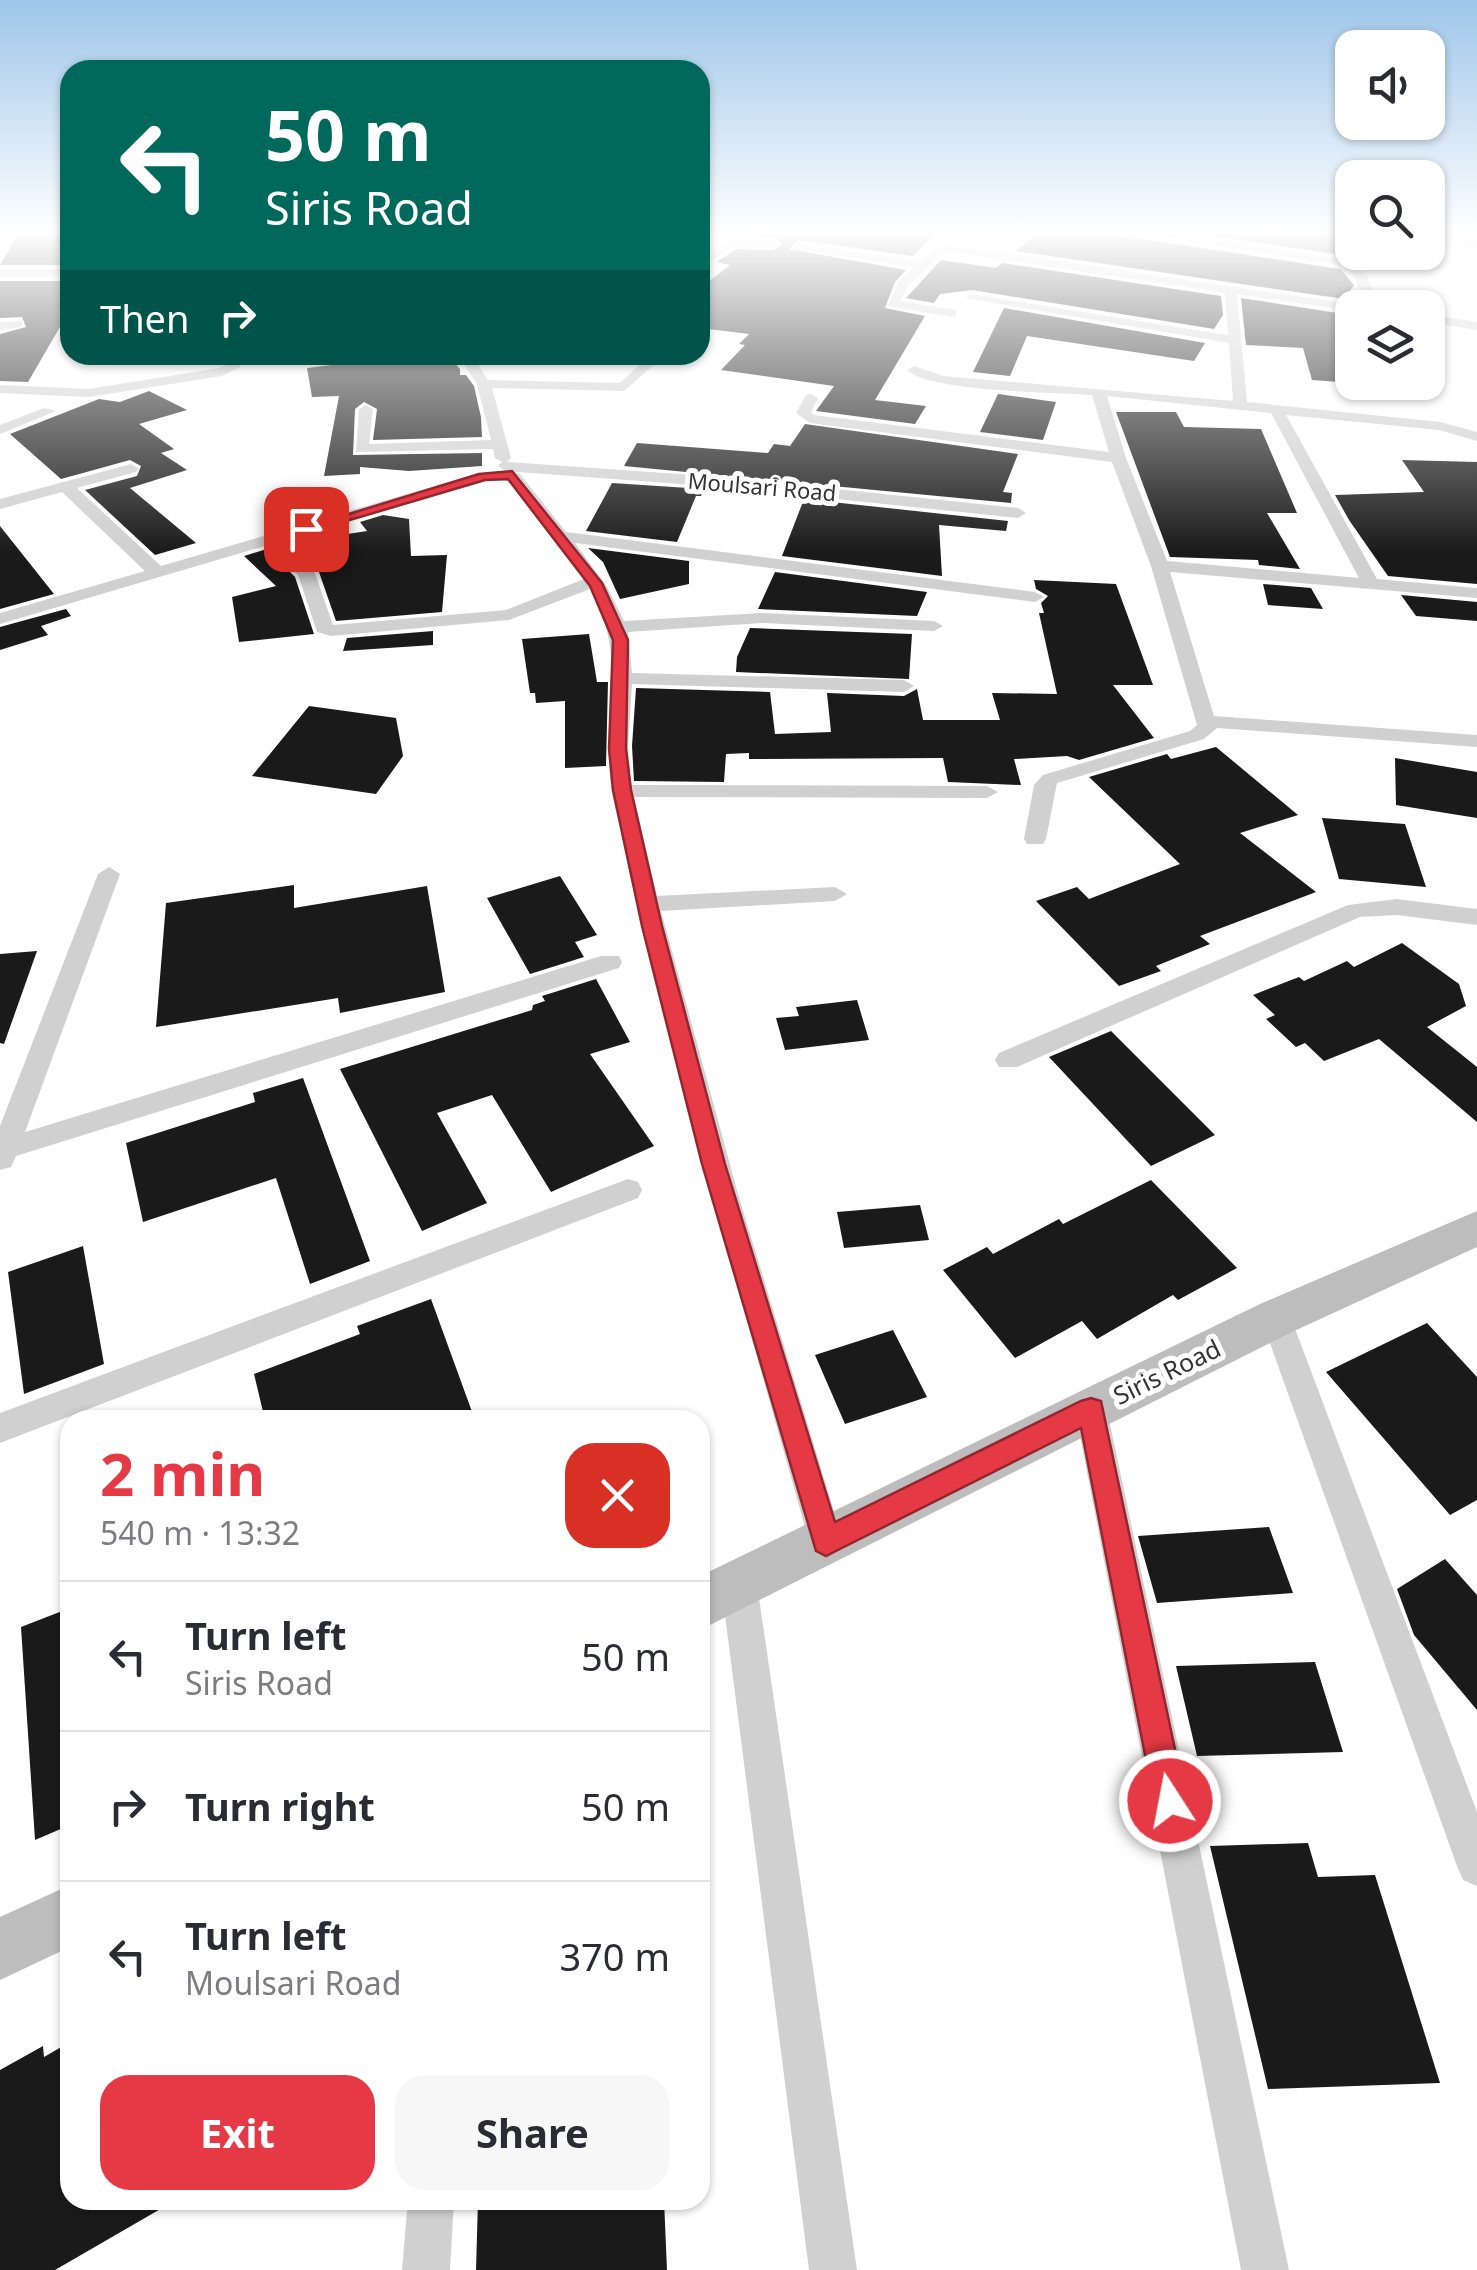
<!DOCTYPE html>
<html lang="en">
<head>
<meta charset="utf-8">
<style>
	:root { --surface:#fff; --page:#f7f7f7; --text:#2b2b33; --muted:#7c7c81; --line:#e1e1e2; --accent:#e63946 }
	body { margin:0; font-family:"Noto Sans",sans-serif; background:var(--page); color:var(--text); height:100vh; display:flex; flex-direction:column; font-size:38px; white-space:nowrap }
	* { box-sizing:border-box; margin:0 }
	p { font-size:32px; color:var(--muted) }
	.icon { flex:none; width:55px; height:55px; fill:none; stroke:currentColor; stroke-width:2; stroke-linecap:round; stroke-linejoin:round }
	.map { position:relative; flex:1; overflow:hidden }
	.sheet { position:absolute; left:60px; top:1410px; width:650px; height:800px; display:flex; flex-direction:column; background:var(--surface); border-radius:30px; box-shadow:0 2px 8px #0004 }
	.sheet>* { flex:none }
	.guide { position:absolute; left:60px; top:60px; width:650px; height:305px; border-radius:30px; box-shadow:0 2px 8px #0004; background:#00695c; color:#fff; overflow:hidden }
	.buttons { position:absolute; left:1335px; top:30px; display:grid; gap:20px }
	.buttons a { display:grid; place-items:center; width:110px; height:110px; border-radius:20px; background:var(--surface); box-shadow:0 2px 8px #0004; font-size:50px }
	.pin { position:absolute; display:grid; place-items:center; width:85px; height:85px; color:#fff; margin:-42px; border-radius:20px; box-shadow:0 5px 15px #0006 }
	.me { position:absolute; width:110px; margin:-55px; rotate:349deg; stroke-linejoin:round; filter:drop-shadow(0 0 8px #0008) }
	.turn { display:flex; align-items:center; gap:35px; height:210px; padding:0 40px; font-size:45px }
	.turn .icon { width:130px; height:130px; stroke-width:2.5 }
	.turn b { display:block; font-size:70px; line-height:85px }
	.then { display:flex; align-items:center; height:95px; padding:0 40px; background:#0003; gap:20px; font-size:38px }
	.round { display:grid; place-items:center; flex:none; width:105px; height:105px; border-radius:30px; background:var(--page) }
	.head { display:flex; align-items:center; justify-content:space-between; height:170px; padding:0 40px }
	h1 { font-size:60px; font-weight:700; line-height:75px; color:var(--accent) }
	.cta { display:flex; gap:20px; margin-top:auto; padding:20px 40px }
	.cta a { flex:1; height:115px; border-radius:30px; background:var(--accent); color:#fff; font-size:40px; font-weight:700; line-height:115px; text-align:center }
	.cta a+a { background:var(--page); color:var(--text) }
	ul { padding:0; list-style:none }
	li { display:flex; align-items:center; gap:30px; height:150px; padding:0 40px; border-top:2px solid var(--line) }
	li div { flex:1 }
	li b { display:block; font-size:38px }
	li em { font-style:normal }
	.map>svg:first-child { display:block }
	.building { fill:#1a1a1a }
	.lines { fill:none; stroke-linecap:round; stroke-linejoin:round }
	.street { fill:#d0d0d0; fill-rule:evenodd }
	.secondary { fill:#bdbdbd; fill-rule:evenodd }
	.route { fill:#e63946; stroke:#96252e; stroke-width:2.5 }
	.labels { text-anchor:middle; stroke-width:10; stroke-linejoin:round; paint-order:stroke }
	.far-street-label { font-size:22px; fill:#333; stroke:#fff }
	.street-label { font-size:25px; fill:#333; stroke:#fff }
</style>
</head>
<body>
<div class="map">
<svg width="1477" height="2270" viewBox="0 0 1477 2270">
	<rect width="100%" height="100%" fill="#fff"/>
	<path class="building" d="M18 234H70V265H0Z
		M756 234H935L913 256 798 240 789 249 906 270 895 282 885 308 925 316 875 400 926 406 915 424 816 411 834 386 721 370 745 345 739 344 749 334 700 328V288L730 265 716 262 737 249 773 250 782 244 775 237 752 236Z
		M1036 234H1110L1340 269 1354 285 1344 299 1016 251Z
		M1197 234H1352V252H1376L1365 269 1350 256Z
		M941 260 996 268 1002 263 1221 296 1223 315 1214 329 972 290 940 294 934 303 906 298Z
		M0 281H70V320H64L28 382 0 381V334L26 327 22 317 0 318Z
		M1241 298 1344 314 1352 341V382L1367 384 1312 380 1303 348 1246 345Z
		M1004 308 1205 343 1194 361 1027 336 1010 376 973 372Z
		M415 355H447L460 369V375H466L474 386 481 417 482 437 373 440 377 409 364 402 355 409 353 455 482 453V466L409 471 360 467V474L324 476 339 396 312 397 307 368Z
		M149 391 187 410 139 424 174 449 161 453 187 470 130 488 196 543 155 555 85 490 137 476 141 466 130 460 61 479 10 434 99 399 120 402Z
		M998 394 1056 402 1043 440 980 432Z
		M1116 412H1176L1184 427 1261 429 1297 513H1267L1300 569 1259 565 1258 560 1170 557Z
		M805 424 1018 454 1003 492 1012 493 1011 503 624 466 637 443 768 453 774 444 790 446Z
		M1402 460 1477 462V584L1388 576 1349 520 1335 495 1424 492Z
		M612 483 704 489 701 496H696L677 542 586 531Z
		M804 499 1008 521 1006 531 939 525 942 576 782 556Z
		M383 515 409 519 411 556 447 555 442 612 336 621 319 572 289 543 367 531 360 522Z
		M0 526 54 594 0 609Z
		M588 548 689 561V584L620 599 603 562Z
		M267 549 295 577 314 634 239 642 232 597 276 586 244 556Z
		M775 572 927 592 917 616 758 609Z
		M1034 580 1116 584 1153 685H1113L1154 738 1079 760 1067 756 1014 759 1021 785 948 782 943 758 749 759V753L726 754 724 782 634 781 632 746 636 688 770 692 775 734 831 732 827 693 904 696 917 689 923 720H1000L992 693 1057 694 1039 613H1044L1041 603 1048 596 1036 589Z
		M1263 584 1311 588 1323 609 1268 605Z
		M1401 595 1477 602V621L1416 616Z
		M66 609 71 616 41 626 48 635 0 650V627Z
		M750 628 912 634 909 679 736 672 737 657Z
		M433 631V645L343 651 347 638Z
		M589 634 597 682H608L606 766 565 768V701L536 703 535 693H530L522 639Z
		M309 706 396 718 403 756 376 794 252 776Z
		M1216 747 1298 815 1240 833 1316 892 1200 936 1210 944 1156 966 1161 971 1119 986 1036 901 1077 887 1089 899 1180 864 1089 777 1167 754 1171 759Z
		M1395 758 1477 772V818L1396 805Z
		M1322 818 1405 824 1426 887 1339 879Z
		M560 876 597 935 575 942 584 957 530 974 487 898Z
		M294 885V908L427 886 445 992 340 1013 338 998 156 1027 166 903Z
		M1402 943 1459 984 1466 1006 1427 1027 1477 1067V1122L1379 1039 1324 1061 1305 1043 1296 1047 1266 1019 1275 1015 1253 995 1299 977 1304 981 1347 961 1354 967Z
		M37 951 4 1044 0 1043V954Z
		M596 979 630 1042 590 1054 654 1146 551 1192 492 1095 437 1113 487 1203 422 1231 340 1069 532 1010 533 1005 545 1001 542 996Z
		M857 1000 869 1040 785 1050 776 1018 799 1016 796 1007Z
		M1111 1031 1215 1135 1151 1166 1049 1057Z
		M303 1078 370 1261 310 1284 276 1178 143 1222 126 1143 255 1102 253 1093Z
		M1151 1180 1237 1268 1178 1300 1173 1295 1097 1339 1082 1321 1015 1358 943 1270 987 1247 993 1254 1059 1219 1063 1224Z
		M920 1205 929 1240 844 1248 837 1212Z
		M83 1246 104 1364 24 1394 8 1272Z
		M431 1299 475 1420H265L254 1374 360 1334 357 1326Z
		M1427 1323 1477 1377V1500L1450 1515 1326 1372Z
		M893 1330 927 1397 845 1424 815 1355Z
		M1269 1527 1293 1593 1157 1603 1138 1536Z
		M1445 1559 1477 1595V1710L1414 1635 1397 1589Z
		M70 1608V1825L35 1840 21 1627Z
		M1315 1662 1343 1752 1197 1756 1176 1666Z
		M1308 1843 1318 1877 1375 1875 1440 2083 1268 2089 1210 1846Z
		M70 2042V2200H176L55 2270H0V2070L43 2046 44 2057Z
		M478 2200H664L667 2270H476Z"/>
	<g class="lines">
		<path class="street" d="M1145 234H1173L1349 260 1367 275 1377 308H1365L1355 276 1342 265Z
			M1428 234 1477 241V247L1428 238Z
			M730 240H773L779 243 773 246 736 245 700 268V260Z
			M797 244 920 261 942 244 1358 305 1352 311 1237 294 1247 402 1440 422 1477 432V441L1439 430 1286 415 1377 579 1477 588V598L1170 572 1214 716 1477 735V747L1217 728 1204 739 1057 783 1046 839 1043 844H1027L1024 839 1034 785 1043 775 1190 731 1197 725 1151 566 1112 462 810 423 796 413 806 395 811 394 818 398 811 412 814 415 1109 452 1092 395C1056 392 929 392 907 370L914 366 943 376 1233 401 1229 343 965 298 971 294 1228 335 1225 293 945 251 909 285 900 301 956 310V316L952 317 888 306 898 283 914 267 793 249ZM1107 396 1271 413 1359 578 1167 561 1126 458Z
			M0 269H70V277H0Z
			M1428 314 1477 322V330L1428 322Z
			M22 321V327L0 330V322Z
			M227 355H241L240 367 222 376 89 397 0 393V385L89 389 219 368 226 365Z
			M458 355H472L488 380 620 383 650 355H665L624 391 492 388 511 458 507 462 722 477 1018 508 1026 513 1018 518 722 487 506 471 498 466 502 462 495 458 493 449 356 452 359 409 366 405 373 409 369 444 491 440 477 384Z
			M1389 382H1403L1405 400H1395Z
			M44 408 56 411 0 434V425Z
			M131 464 139 469 136 472 77 488 161 566 479 473 515 472 520 474 566 532 1035 592 1044 597 1035 602 575 543 607 587 624 621 762 613 934 621 943 626 934 631 762 623 628 632 632 673 904 680 914 686 904 692 632 684 628 746 631 785 987 786 998 792 987 798 634 797 657 896 835 887 847 894 835 901 661 911 738 1194 843 1541 838 1553 826 1558 814 1553 809 1541 686 1106 612 794C600 718 631 661 590 589L509 620 331 636 317 632 298 575 268 545 0 624V613L145 571 62 492 0 509V499ZM485 481H510L584 579 506 610 333 625 315 573 282 541Z
			M109 867 120 874 25 1132 601 956H619L622 962 619 968 16 1156 11 1167 0 1170V1126L98 874Z
			M1397 899 1477 909V925L1397 915 1360 917 1017 1067H999L995 1060 999 1053 1348 905Z
			M628 1179 638 1182 642 1190 638 1198 0 1443V1413Z
			M1276 1305 1287 1309 1291 1318 1477 1812V1886L1463 1880 1457 1866 1261 1318 1265 1309Z
			M1091 1395 1102 1400 1107 1410 1289 2270H1241L1075 1410 1080 1400Z
			M739 1566 752 1571 757 1584 857 2270H809L721 1584 726 1571Z
			M408 2200H454L450 2270H402Z"/>
		<path class="secondary" d="M1477 1211V1247L1292 1332 700 1630V1576L1260 1304Z
			M70 1885V1947L0 1980V1917Z"/>
	</g>
	<linearGradient id="sky" x2="0" y2="1"><stop stop-color="#9ec6ea"/><stop offset="0.42" stop-color="#fff"/><stop offset="1" stop-color="#fff" stop-opacity="0"/></linearGradient>
	<rect width="1477" height="552" fill="url(#sky)"/>
	<path class="route" d="M512 471 602 583 628 640 626 749 631 790 662 926 725 1164 835 1522 1081 1401 1091 1398 1101 1401 1186 1801 1182 1813 1170 1817 1158 1813 1154 1801 1081 1428 836 1551 826 1556 816 1551 702 1164 642 926 613 790 609 749 613 640 590 586 508 479 485 480 306 533 300 529 479 474Z"/>
	<g class="labels">
		<g class="far-street-label">
			<text transform="translate(762 487) rotate(5)" y="8">Moulsari Road</text>
		</g>
		<g class="street-label">
			<text transform="translate(1167 1372) rotate(-26)" y="9">Siris Road</text>
		</g>
	</g>
</svg>
<div class="buttons">
<a><svg class="icon" aria-label="sound" viewBox="0 0 24 24"><path d="M4 9h4l5-4v14l-5-4H4zM17 9q2 3 0 6"/></svg></a>
<a><svg class="icon" aria-label="search" viewBox="0 0 24 24"><circle cx="10" cy="10" r="6"/><path d="M15 15l6 6"/></svg></a>
<a><svg class="icon" aria-label="layers" viewBox="0 0 24 24"><path d="M12 4l9 5-9 5-9-5zM3 14l9 5 9-5"/></svg></a>
</div>
<div class="pin" style="left:306px;top:529px;background:#d93025"><svg class="icon" aria-label="arrive" viewBox="0 0 24 24"><path d="M6 21V4h12l-3 4 3 4H6"/></svg></div>
<svg class="me" style="left:1170px;top:1801px" viewBox="-20 -20 40 40"><circle r="17" fill="#e63946" stroke="#fff" stroke-width="3"/><path d="M0-11L8 9 0 5-8 9z" fill="#fff"/></svg>
<div class="guide">
<div class="turn"><svg class="icon" aria-label="left" viewBox="0 0 24 24"><path d="M17 20v-9H6M10 6l-5 5 5 5"/></svg><div><b>50 m</b>Siris Road</div></div>
<div class="then">Then<svg class="icon" aria-label="right" viewBox="0 0 24 24"><path d="M7 20v-9h11M14 6l5 5-5 5"/></svg></div>
</div>
<section class="sheet">
<div class="head"><div><h1>2 min</h1><p>540 m · 13:32</p></div><a class="round" style="background:#d93025;color:#fff"><svg class="icon" aria-label="close" viewBox="0 0 24 24"><path d="M6 6l12 12M18 6L6 18"/></svg></a></div>
<ul>
<li><svg class="icon" aria-label="left" viewBox="0 0 24 24"><path d="M17 20v-9H6M10 6l-5 5 5 5"/></svg><div><b>Turn left</b><p>Siris Road</p></div><em>50 m</em></li>
<li><svg class="icon" aria-label="right" viewBox="0 0 24 24"><path d="M7 20v-9h11M14 6l5 5-5 5"/></svg><div><b>Turn right</b></div><em>50 m</em></li>
<li><svg class="icon" aria-label="left" viewBox="0 0 24 24"><path d="M17 20v-9H6M10 6l-5 5 5 5"/></svg><div><b>Turn left</b><p>Moulsari Road</p></div><em>370 m</em></li>
</ul>
<div class="cta"><a>Exit</a><a>Share</a></div>
</section>
</div>
</body>
</html>
